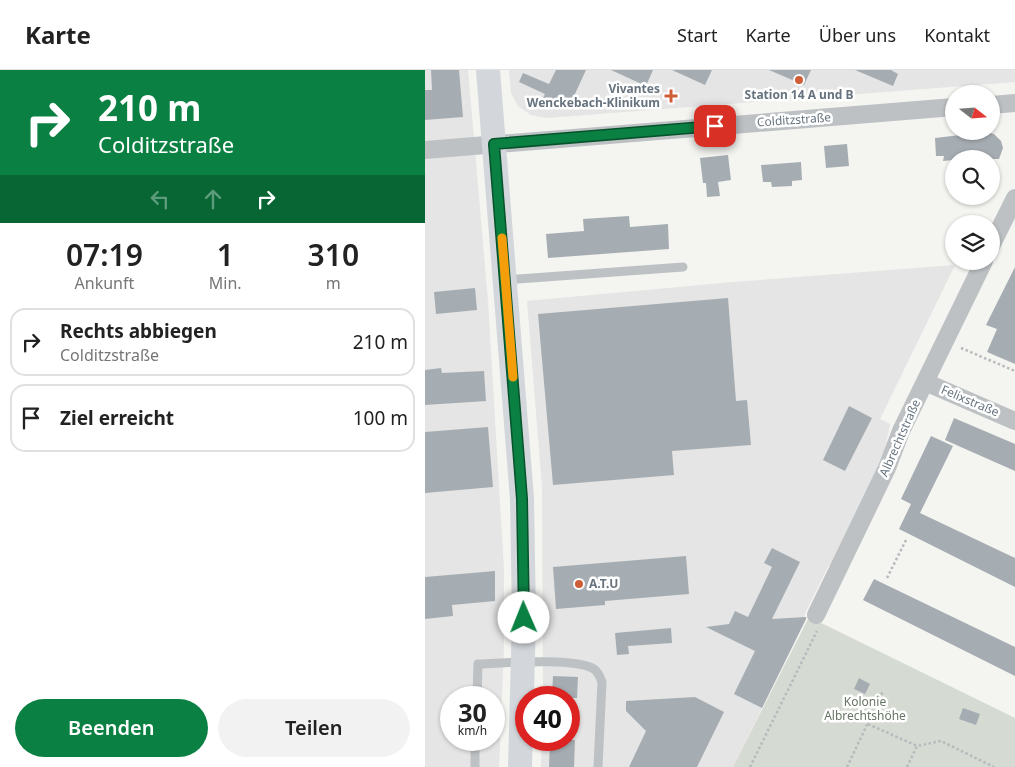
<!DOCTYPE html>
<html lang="de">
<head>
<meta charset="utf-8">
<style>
	:root { --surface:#fff; --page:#f2f2f2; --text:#222; --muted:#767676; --line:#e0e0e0; --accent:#0b8043 }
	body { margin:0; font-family:"Noto Sans",sans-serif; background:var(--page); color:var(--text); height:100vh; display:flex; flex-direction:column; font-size:19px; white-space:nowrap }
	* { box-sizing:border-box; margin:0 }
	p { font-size:16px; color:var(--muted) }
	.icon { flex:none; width:28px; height:28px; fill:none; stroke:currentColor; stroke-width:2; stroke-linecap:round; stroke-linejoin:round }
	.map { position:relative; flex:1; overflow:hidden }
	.details { display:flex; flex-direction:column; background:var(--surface); width:425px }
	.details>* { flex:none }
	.guide { background:#0b8043; color:#fff; overflow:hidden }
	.needle { width:32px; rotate:107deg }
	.buttons { position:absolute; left:520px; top:15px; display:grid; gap:10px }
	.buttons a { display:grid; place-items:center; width:55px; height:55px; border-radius:50%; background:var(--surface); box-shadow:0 1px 4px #0004; font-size:25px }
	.speed { position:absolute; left:15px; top:616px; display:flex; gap:10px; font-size:25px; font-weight:700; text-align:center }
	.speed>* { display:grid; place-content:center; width:65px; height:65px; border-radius:50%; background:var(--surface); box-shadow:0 1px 4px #0004; line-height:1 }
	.speed small { font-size:12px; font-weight:400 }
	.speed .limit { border:8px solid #d22; background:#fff; color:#111 }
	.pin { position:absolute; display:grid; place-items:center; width:42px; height:42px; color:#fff; margin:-21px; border-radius:10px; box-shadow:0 2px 8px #0006 }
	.me { position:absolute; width:55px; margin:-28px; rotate:359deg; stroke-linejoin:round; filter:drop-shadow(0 0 4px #0008) }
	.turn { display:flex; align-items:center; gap:18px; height:105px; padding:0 15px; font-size:22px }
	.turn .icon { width:65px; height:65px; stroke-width:2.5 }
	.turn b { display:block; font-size:35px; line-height:42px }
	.lanes { display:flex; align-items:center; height:48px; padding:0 15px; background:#0003; justify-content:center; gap:25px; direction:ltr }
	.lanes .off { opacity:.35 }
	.eta { display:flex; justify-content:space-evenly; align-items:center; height:85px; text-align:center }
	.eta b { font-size:30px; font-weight:600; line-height:35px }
	.action { display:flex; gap:10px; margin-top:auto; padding:10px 15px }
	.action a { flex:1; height:58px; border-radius:30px; background:var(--accent); color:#fff; font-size:20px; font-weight:600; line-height:58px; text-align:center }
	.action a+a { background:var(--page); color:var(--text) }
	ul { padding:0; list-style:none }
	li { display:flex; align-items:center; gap:15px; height:68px; margin:0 10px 8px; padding:0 5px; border:2px solid var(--line); border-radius:15px }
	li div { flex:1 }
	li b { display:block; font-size:19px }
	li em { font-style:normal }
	header { display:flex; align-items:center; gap:30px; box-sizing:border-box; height:70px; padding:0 25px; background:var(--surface); border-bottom:1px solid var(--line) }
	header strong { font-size:24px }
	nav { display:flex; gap:28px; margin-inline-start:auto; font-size:18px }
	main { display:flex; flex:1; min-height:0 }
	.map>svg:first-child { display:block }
	.built { fill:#e4e5e4; fill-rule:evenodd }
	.green { fill:#d5dad2 }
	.building { fill:#a6adb2 }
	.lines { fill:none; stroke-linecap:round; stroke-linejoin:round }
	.path { stroke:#b7babc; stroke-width:2.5; stroke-dasharray:2.5 2.5; stroke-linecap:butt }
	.lane { stroke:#bdc1c4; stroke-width:9 }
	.street { stroke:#bdc1c4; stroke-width:18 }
	.secondary { stroke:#d3d7db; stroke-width:24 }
	.route-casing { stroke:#07532c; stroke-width:12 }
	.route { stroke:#0b8043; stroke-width:9 }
	.slow { stroke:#f59e0b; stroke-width:9 }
	.poi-dot { fill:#cf5e36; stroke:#fff; stroke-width:2 }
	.labels { text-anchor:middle; stroke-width:5; stroke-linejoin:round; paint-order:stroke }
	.poi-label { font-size:12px; font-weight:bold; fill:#66737e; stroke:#fff; text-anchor:end }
	.street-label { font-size:12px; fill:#66737e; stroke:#fff }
	.park-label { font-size:12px; fill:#677664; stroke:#fff }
</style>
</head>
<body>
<header>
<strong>Karte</strong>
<nav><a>Start</a><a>Karte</a><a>Über uns</a><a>Kontakt</a></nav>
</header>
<main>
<section class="details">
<div class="guide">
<div class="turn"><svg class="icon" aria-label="right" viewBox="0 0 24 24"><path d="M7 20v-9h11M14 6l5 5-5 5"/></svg><div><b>210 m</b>Colditzstraße</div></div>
<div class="lanes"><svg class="icon off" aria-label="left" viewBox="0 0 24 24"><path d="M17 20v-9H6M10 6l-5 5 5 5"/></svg><svg class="icon off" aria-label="ahead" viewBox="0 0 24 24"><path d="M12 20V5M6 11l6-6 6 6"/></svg><svg class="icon" aria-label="right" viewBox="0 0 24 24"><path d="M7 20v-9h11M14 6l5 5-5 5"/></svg></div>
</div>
<div class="eta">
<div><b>07:19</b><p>Ankunft</p></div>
<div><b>1</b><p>Min.</p></div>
<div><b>310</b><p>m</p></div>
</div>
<ul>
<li><svg class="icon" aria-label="right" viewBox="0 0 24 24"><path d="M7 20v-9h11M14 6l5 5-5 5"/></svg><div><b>Rechts abbiegen</b><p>Colditzstraße</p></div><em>210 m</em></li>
<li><svg class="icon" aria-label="arrive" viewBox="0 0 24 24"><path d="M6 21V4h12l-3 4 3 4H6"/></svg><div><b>Ziel erreicht</b></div><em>100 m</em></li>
</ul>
<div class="action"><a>Beenden</a><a>Teilen</a></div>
</section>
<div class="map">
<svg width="590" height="697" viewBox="0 0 590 697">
	<rect width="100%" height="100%" fill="#f4f4f1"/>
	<path class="built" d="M0 0H43L63 231 79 500V576L74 697H0ZM26 628H69V670H26Z
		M84 0H590V12L122 48 106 45 93 36 86 23Z
		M530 195 455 349 465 354 457 395 408 497 404 495 381 541 379 547H382L308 697H116L117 670H144V628L118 627 117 417 102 231 308 212Z"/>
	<path class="green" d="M384 547 590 648V697H308Z"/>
	<path class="building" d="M6 0H34L38 47 0 50V20H7Z
		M131 0H161L143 39 118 28 120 24 94 12 98 3 124 14Z
		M186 0H228L221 16Z
		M247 0H287L280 15Z
		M344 0H386L379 15Z
		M430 0H466L473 4 468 16Z
		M561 62 569 64 576 71 578 78 574 89H529V90L518 91 519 86H511L510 68Z
		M422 74 424 96 401 98 399 76Z
		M303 85 306 110 293 112 295 126 282 127 281 113H278L275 88Z
		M376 92 377 110 367 111V116L347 117 346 112H338L336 95Z
		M204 146 205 157 243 154 244 179 123 188 121 164 159 161 158 149Z
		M590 197V294L562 282 572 259 561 255Z
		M50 218 52 240 11 244 9 222Z
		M303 228 311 331 322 330 326 375 247 381 249 405 128 415 113 244Z
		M16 298 17 303 59 301 61 331 0 335V300Z
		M424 336 447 348 420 401 398 390Z
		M529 348 590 374V401L520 370Z
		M63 357 68 417 0 423V362Z
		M506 366 528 376 495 443 590 488V517L474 459 486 434 476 429Z
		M347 478 375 492 347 549 381 547V549L337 638 309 624 330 581 281 557 304 554 310 541 323 547 347 497 339 493Z
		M261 486 264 524 180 531V535L131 539 128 497Z
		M70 501V531L27 535 28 546 0 549V507Z
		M449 509 590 577V606L438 530Z
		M246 558 247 573 203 576 204 584 192 585 190 563Z
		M128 606 153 607 152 628H127Z
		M434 608 445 614 440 624 429 619Z
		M270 627 299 642 272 697H204L221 661 201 641V631Z
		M538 638 555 644 551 655 534 649Z
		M125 670H150L149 697H124Z"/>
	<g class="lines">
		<path class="path" d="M536 278 590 301
			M462 508 481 470
			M443 654 492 676
			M325 697 392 561
			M422 697 458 621
			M482 697 492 676 516 671 569 697"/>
		<path class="lane" d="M80 210 258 197
			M52 628 53 594C77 593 151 587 169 599 174 603 175 607 177 612L173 697
			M50 697V670"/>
		<path class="street" d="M566 35 590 33
			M0 80 529 37
			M566 176 590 128
			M500 312 590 351
			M391 545 462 398 476 361 559 191"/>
		<path class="secondary" d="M63 0 97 429 99 548 95 697"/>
	</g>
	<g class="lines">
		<defs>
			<path id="route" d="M99 548 97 429 94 390 69 74 290 56"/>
		</defs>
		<use href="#route" class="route-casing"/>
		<use href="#route" class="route"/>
		<path class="slow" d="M77 168 88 307"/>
	</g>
	<g class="poi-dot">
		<circle cx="374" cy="10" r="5"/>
		<path d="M243.5 18.5h5v5h5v5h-5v5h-5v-5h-5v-5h5z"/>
		<circle cx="154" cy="514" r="5"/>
	</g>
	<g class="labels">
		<g class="poi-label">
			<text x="235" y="23">Vivantes<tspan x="235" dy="14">Wenckebach-Klinikum</tspan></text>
			<text x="374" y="29" text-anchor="middle">Station 14 A und B</text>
			<text x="164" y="518" text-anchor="start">A.T.U</text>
		</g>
		<g class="street-label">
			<text transform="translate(369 50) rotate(-4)" y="4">Colditzstraße</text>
			<text transform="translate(545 331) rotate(23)" y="4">Felixstraße</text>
			<text transform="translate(475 368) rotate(-66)" y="4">Albrechtstraße</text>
		</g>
		<g class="park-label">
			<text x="440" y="636">Kolonie<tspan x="440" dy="14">Albrechtshöhe</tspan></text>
		</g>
	</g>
</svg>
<div class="buttons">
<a><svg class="needle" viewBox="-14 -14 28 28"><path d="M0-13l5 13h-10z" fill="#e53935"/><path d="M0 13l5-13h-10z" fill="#767676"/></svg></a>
<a><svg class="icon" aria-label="search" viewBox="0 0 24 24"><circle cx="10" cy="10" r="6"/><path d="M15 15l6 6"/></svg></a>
<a><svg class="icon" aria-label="layers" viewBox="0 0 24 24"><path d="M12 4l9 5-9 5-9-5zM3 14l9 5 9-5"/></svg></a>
</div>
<div class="speed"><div>30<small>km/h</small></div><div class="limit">40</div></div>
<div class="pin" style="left:290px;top:56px;background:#d93025"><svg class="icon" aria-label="arrive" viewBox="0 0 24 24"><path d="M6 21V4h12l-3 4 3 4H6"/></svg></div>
<svg class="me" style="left:99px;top:548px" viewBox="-20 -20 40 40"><circle r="19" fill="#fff"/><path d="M0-13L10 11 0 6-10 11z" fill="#0b8043"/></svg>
</div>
</main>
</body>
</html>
